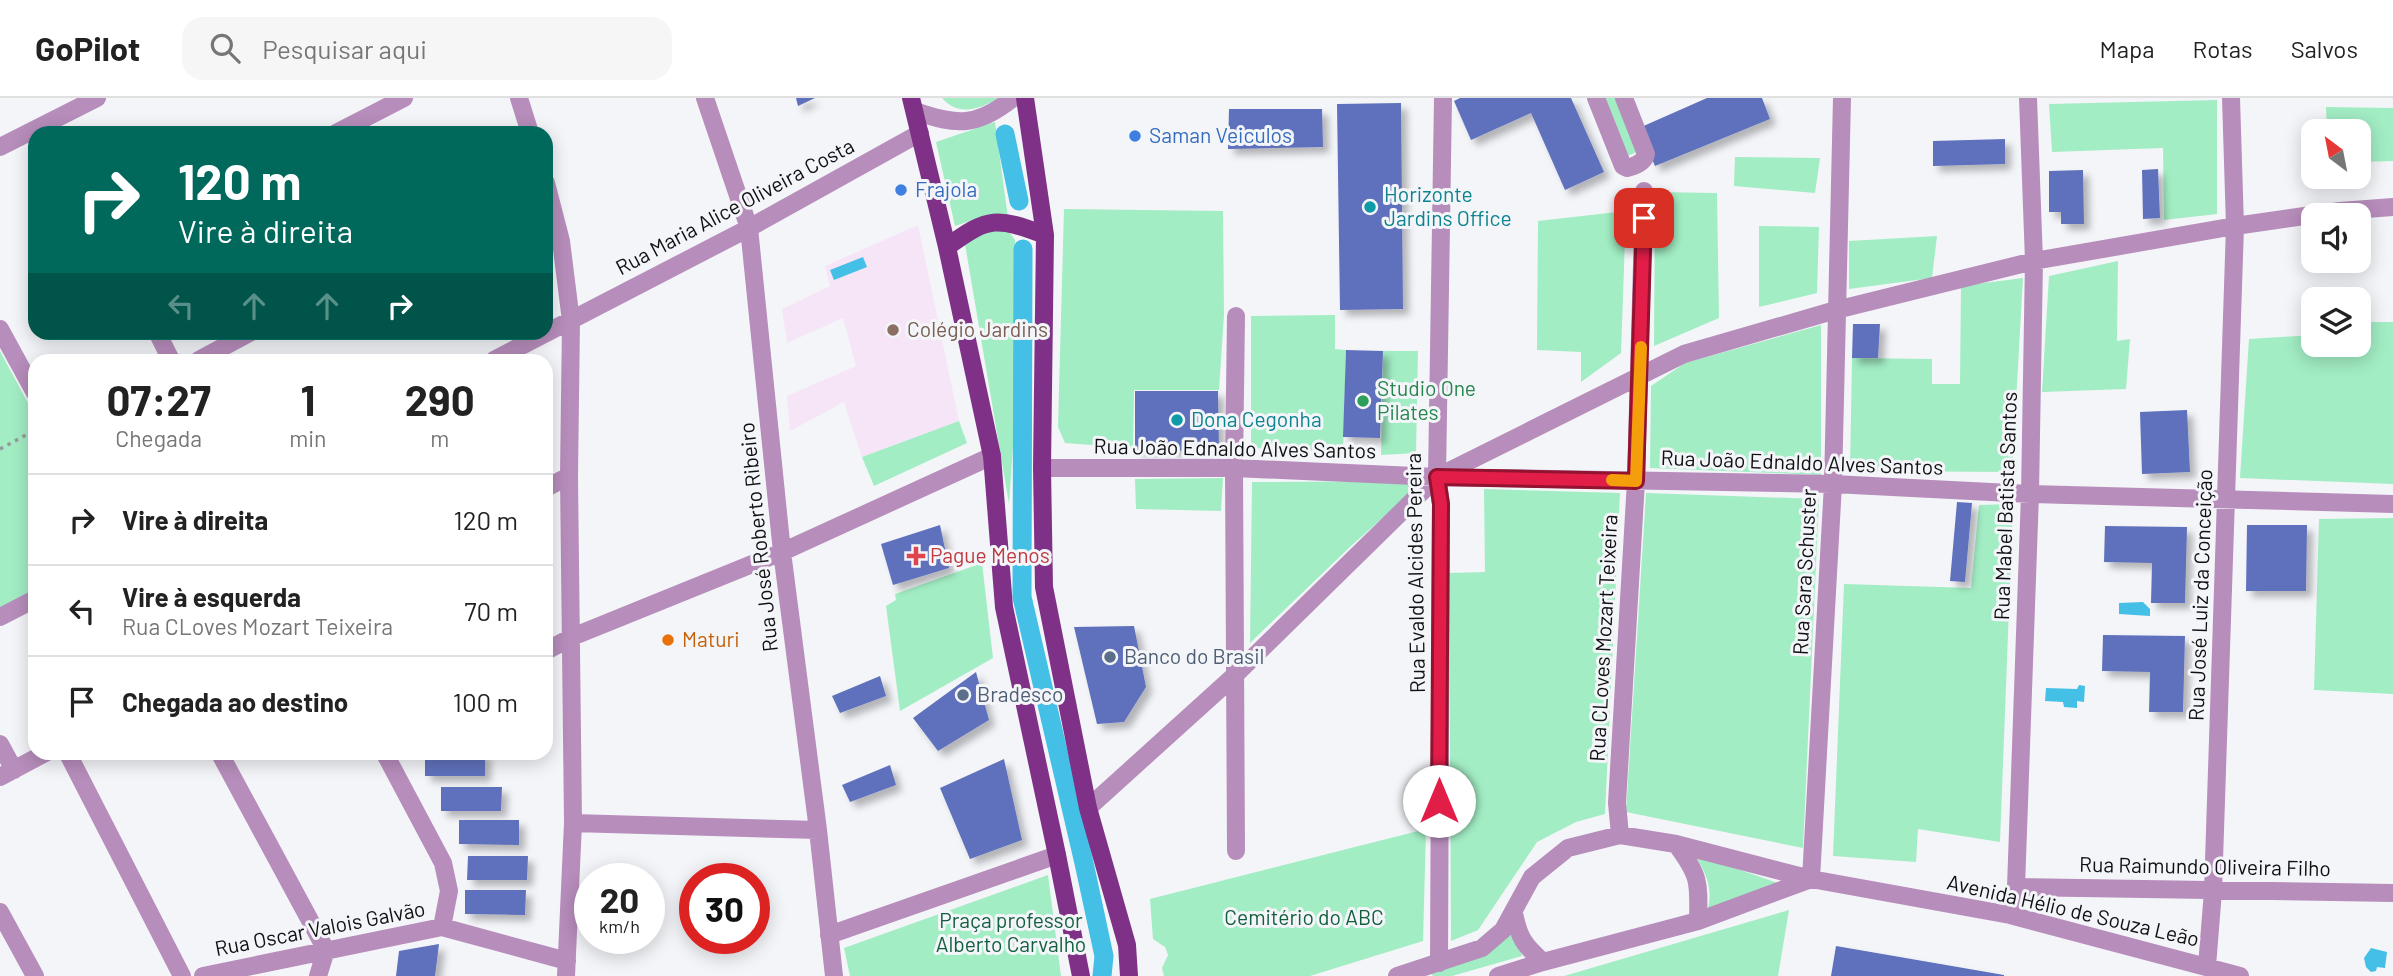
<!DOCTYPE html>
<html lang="pt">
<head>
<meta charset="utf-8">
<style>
	:root { --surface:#fff; --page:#f6f6f6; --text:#222; --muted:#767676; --line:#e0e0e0 }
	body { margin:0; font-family:Barlow,sans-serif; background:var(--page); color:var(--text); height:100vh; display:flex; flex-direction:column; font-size:26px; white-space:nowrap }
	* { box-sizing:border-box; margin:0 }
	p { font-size:23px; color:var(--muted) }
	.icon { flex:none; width:38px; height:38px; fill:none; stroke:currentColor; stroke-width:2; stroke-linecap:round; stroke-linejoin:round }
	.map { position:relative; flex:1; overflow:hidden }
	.side { position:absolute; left:28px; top:256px; width:525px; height:406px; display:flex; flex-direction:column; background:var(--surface); border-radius:21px; box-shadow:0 4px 18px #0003 }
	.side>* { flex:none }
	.guide { position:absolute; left:28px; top:28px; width:525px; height:214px; border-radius:21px; box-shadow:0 4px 18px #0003; background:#00695c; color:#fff; overflow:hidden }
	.needle { width:46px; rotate:328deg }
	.buttons { position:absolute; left:2301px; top:21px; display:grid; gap:14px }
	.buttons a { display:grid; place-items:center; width:70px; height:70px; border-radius:14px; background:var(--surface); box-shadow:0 4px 18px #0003; font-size:35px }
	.speed { position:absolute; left:574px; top:765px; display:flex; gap:14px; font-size:35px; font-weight:700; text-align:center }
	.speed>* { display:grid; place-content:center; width:91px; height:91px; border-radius:50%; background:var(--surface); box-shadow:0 4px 18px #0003; line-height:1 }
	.speed small { font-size:18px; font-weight:400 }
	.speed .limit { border:10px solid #d22; background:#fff; color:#111 }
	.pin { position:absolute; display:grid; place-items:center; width:60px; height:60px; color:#fff; margin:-30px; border-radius:14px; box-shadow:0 4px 10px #0006 }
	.me { position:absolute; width:77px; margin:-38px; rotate:0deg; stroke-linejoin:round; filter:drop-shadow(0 0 5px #0008) }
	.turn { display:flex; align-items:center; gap:24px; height:147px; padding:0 35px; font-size:32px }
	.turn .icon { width:91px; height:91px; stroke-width:2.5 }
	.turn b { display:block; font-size:49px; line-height:60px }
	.lanes { display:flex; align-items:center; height:66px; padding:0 35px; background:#0003; justify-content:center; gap:35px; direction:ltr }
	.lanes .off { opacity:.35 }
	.eta { display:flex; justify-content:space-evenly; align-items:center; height:119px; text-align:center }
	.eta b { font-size:42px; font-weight:700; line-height:49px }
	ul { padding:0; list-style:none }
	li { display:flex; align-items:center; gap:21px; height:91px; padding:0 35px; border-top:2px solid var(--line) }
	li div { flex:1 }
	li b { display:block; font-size:26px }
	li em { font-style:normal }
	header { display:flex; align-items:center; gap:42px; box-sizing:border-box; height:98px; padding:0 35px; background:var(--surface); border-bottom:2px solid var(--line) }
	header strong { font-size:33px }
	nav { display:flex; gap:38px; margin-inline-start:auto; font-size:24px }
	.search { width:490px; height:63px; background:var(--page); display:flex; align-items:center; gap:18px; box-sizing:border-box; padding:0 24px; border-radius:21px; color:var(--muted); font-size:26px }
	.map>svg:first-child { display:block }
	.education { fill:#f6e5f7 }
	.green { fill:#a2edc4 }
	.water { fill:#44bfe5 }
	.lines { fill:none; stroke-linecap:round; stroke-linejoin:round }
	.canal { stroke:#44bfe5; stroke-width:19 }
	.building { fill:#5e71bc; filter:url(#shadow) }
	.path { stroke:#98999c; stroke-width:3.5; stroke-dasharray:3.5 5; stroke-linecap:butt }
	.minor { stroke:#b78dbb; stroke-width:18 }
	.major { stroke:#7e3186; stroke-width:18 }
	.route-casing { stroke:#92132f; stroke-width:18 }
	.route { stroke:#e11d48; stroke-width:12 }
	.slow { stroke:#f59e0b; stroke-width:12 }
	.shop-dot { fill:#3f7fe0; stroke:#f4f5f9; stroke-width:2.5 }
	.culture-dot { fill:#0f9aa8; stroke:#f4f5f9; stroke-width:2.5 }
	.education-dot { fill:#8d6e63; stroke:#f4f5f9; stroke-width:2.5 }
	.leisure-dot { fill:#2e9e5b; stroke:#f4f5f9; stroke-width:2.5 }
	.health-dot { fill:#e0444e; stroke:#f4f5f9; stroke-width:2.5 }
	.food-dot { fill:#e8710a; stroke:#f4f5f9; stroke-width:2.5 }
	.service-dot { fill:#5c6f8a; stroke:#f4f5f9; stroke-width:2.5 }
	.labels { text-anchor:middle; stroke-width:6; stroke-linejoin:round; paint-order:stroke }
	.shop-label { font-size:21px; fill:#366cbe; stroke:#f4f5f9; text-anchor:start }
	.culture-label { font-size:21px; fill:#0d838f; stroke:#f4f5f9; text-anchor:start }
	.street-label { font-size:21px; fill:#101012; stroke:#f4f5f9 }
	.education-label { font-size:21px; fill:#785e54; stroke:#f4f5f9; text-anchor:start }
	.leisure-label { font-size:21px; fill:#27864d; stroke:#f4f5f9; text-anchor:start }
	.health-label { font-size:21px; fill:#be3a42; stroke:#f4f5f9; text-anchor:start }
	.food-label { font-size:21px; fill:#c56008; stroke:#f4f5f9; text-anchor:start }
	.service-label { font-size:21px; fill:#4e5e75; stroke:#f4f5f9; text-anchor:start }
	.park-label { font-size:21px; fill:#125f3f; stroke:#f4f5f9 }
</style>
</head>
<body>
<header>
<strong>GoPilot</strong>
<div class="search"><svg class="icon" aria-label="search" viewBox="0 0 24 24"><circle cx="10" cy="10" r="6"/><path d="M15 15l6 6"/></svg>Pesquisar aqui</div>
<nav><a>Mapa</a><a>Rotas</a><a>Salvos</a></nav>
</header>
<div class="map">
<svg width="2393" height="878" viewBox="0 0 2393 878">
	<defs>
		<filter id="shadow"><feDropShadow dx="6" dy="6" stdDeviation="3.5" flood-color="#0004"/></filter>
	</defs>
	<rect width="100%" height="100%" fill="#f4f5f9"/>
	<path class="education" d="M918 127 959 323 862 359 844 304 790 333 787 298 856 268 843 220 787 245 782 211 830 188 825 168Z"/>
	<path class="green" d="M942 0H998C981 11 958 19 942 0Z
		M1604 0H1615L1637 54 1627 58Z
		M2217 2V116L2164 122 2163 50 2052 54 2049 6Z
		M2326 9 2393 10V63L2359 64V33H2327Z
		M995 24 1008 120 988 117 955 128 936 44Z
		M1735 59 1820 60 1815 95 1734 88Z
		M1655 94 1717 95 1719 220 1654 248Z
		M1064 111 1223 113 1224 217 1219 292H1134L1133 350 1065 345 1058 329Z
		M1626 113 1621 255 1581 284V254L1537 252 1538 123Z
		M985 126 1009 134 1015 142 1017 291 1009 406 964 140Z
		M1759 128 1819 129 1817 195 1759 209Z
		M1937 138 1932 180 1849 191V143Z
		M2118 163 2117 243 2130 241 2126 291 2042 294 2049 178Z
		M2023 180 2012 374 1850 373 1852 260 1932 261V286H1960L1961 188Z
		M1335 217V251L1346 252 1343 354 1251 350V218Z
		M2359 224H2393V386L2240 380 2249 241 2313 237 2314 247H2359Z
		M1821 227V377L1650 370 1651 288 1685 265Z
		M0 253 35 318V493L0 511Z
		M1383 253H1418L1416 355 1381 357Z
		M959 323 967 345 874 388 862 359Z
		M1223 380 1221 413 1136 411 1135 381Z
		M1413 383 1416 390 1351 448 1250 545 1252 384Z
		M1484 391 1620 395 1605 716 1576 724 1537 744 1478 832 1451 843 1449 475 1485 474Z
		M1646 395 1819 401 1803 750 1626 714Z
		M2013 406 2000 744 1918 731 1916 764 1833 758 1844 486 1971 490 1979 407Z
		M2393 420V596L2314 592 2319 421Z
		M982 465 993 560 900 613 886 508 896 502 895 496Z
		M1426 731 1423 843 1310 878H1164L1162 870 1168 857 1165 849 1153 841 1150 801Z
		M1694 756 1789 789 1707 813C1714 792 1706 774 1694 756Z
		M1048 777 1061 878H850L844 850Z
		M1789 812 1778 878H1564Z
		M1512 836C1514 845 1521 849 1522 858L1452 878H1433L1431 875 1485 857Z"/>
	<path class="water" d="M863 159 867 169 834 182 830 172Z
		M2143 504 2150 511V518L2119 516V505Z
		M2079 587 2085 588 2084 604 2077 603V610L2064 609 2063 604 2045 603 2046 590 2077 591Z
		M2371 850 2387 854 2385 870 2377 869 2376 873 2371 874 2366 869 2364 860Z"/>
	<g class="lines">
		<path class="canal" d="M1005 36 1019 103
			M1023 151 1022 499 1084 765 1104 858 1102 878"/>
	</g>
	<path class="building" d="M796 0H815L798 8Z
		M1460 0H1571L1604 74 1565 92 1531 15 1471 42 1454 3Z
		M1707 0H1762L1770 21 1655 68 1639 30Z
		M1401 5 1403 211 1340 212 1337 6Z
		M1229 11H1322L1323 49 1228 51Z
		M2005 41V66L1933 68V43Z
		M2158 71 2160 120 2143 121 2142 72Z
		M2083 72 2084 126H2061V114H2049V73Z
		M1853 226H1880L1878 260H1852Z
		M1346 252 1383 253 1380 340 1343 339Z
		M1135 293H1218L1219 353 1135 352Z
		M2187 312 2190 374 2142 376 2140 314Z
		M1957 404 1972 405 1965 484 1950 483Z
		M940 427 949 470 893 487 881 446Z
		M2247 427H2307L2306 493H2246Z
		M2105 428 2187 429 2185 505H2151L2152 465 2104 464Z
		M1134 528 1146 589 1124 624 1097 626 1074 529Z
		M2103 537 2185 538 2183 614H2149L2150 574 2102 573Z
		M976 574 989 622 938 653 913 620Z
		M880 578 886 598 840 615 832 598Z
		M425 654H485V678H425Z
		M1004 661 1022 742 970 761 940 690Z
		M890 667 896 687 850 704 842 687Z
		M441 689H502L501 713H441Z
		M459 722H519V747L459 746Z
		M468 758H528L527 782H467Z
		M465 792H526L525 817 465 816Z
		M439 846 435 878H396L399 853Z
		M1836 848 2004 877V878H1831Z"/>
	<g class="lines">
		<path class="path" d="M0 351 35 332"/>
		<path class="minor" d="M519 0 530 35
			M705 0 749 130 782 454 818 732 834 878
			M1596 0 1623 68 1627 70C1635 68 1644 65 1646 56L1624 0
			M915 13C957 28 977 29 1013 0
			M336 35 404 0
			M0 49 97 0
			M546 85 561 143 571 223 569 378 573 725 566 878
			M0 231 35 295
			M157 234 171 262
			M199 262 251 234
			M494 262 749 130 920 35
			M1042 370H1234L1437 379 1833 386 2030 396 2393 406
			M546 390 569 378
			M0 519 35 501
			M546 553 572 539 782 454 992 358
			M0 646 14 672
			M67 654 182 878
			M219 654 326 852 318 878
			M384 654 443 765 449 793 442 829
			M0 679 47 654
			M1088 710 1234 578 1437 379 1684 256 1836 212 2034 163 2235 128 2340 113 2393 109
			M573 725 818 732
			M1620 737 1617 705 1636 383 1644 93
			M1676 746C1700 778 1699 784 1698 823
			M1236 753 1234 370 1236 218
			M1811 781 1833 386 1842 0
			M2016 789 2393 795
			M0 814 35 878
			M1514 815C1519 840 1524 847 1543 864
			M2010 817 2016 789 2030 396 2034 163 2028 0
			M829 837 1057 757
			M1439 865 1441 406 1437 379 1443 0
			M2207 868 2213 793 2235 128 2231 0
			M203 878 442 829 567 863
			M1397 878 1482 850 1503 832 1532 779 1568 750 1620 737 1676 746 1811 781 2010 817 2240 878
			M1498 878 1543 864 1698 823 1811 781"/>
		<path class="major" d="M911 0 947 149 992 358 1004 509 1057 757 1081 878
			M1025 0 1045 137 1042 370 1044 489 1088 710 1127 847 1129 878
			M947 149C989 118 997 119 1045 137"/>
	</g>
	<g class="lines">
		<defs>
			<path id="route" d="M1439 703 1441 406 1437 379 1636 383 1644 120"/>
		</defs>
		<use href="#route" class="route-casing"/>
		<use href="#route" class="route"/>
		<path class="slow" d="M1612 382 1636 383 1641 249"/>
	</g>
	<g class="shop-dot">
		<circle cx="1135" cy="38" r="7"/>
		<circle cx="901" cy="92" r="7"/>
	</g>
	<g class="culture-dot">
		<circle cx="1370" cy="109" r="7"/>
		<circle cx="1177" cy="322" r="7"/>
	</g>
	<circle class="education-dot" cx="893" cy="232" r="7"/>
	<circle class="leisure-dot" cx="1363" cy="303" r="7"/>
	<path class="health-dot" d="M912.5 447.5h7v7h7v7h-7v7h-7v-7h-7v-7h7z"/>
	<circle class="food-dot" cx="668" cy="542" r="7"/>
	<g class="service-dot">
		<circle cx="1110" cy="559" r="7"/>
		<circle cx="963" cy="597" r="7"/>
	</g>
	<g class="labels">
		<g class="shop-label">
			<text x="1149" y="45">Saman Veiculos</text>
			<text x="915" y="99">Frajola</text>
		</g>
		<g class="culture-label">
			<text x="1384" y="104">Horizonte<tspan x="1384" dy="24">Jardins Office</tspan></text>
			<text x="1191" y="329">Dona Cegonha</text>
		</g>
		<g class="street-label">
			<text transform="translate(735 109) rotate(-28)" y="7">Rua Maria Alice Oliveira Costa</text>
			<text transform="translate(1235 351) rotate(1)" y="7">Rua João Ednaldo Alves Santos</text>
			<text transform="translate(1802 365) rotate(2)" y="7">Rua João Ednaldo Alves Santos</text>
			<text transform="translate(2006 408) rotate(-88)" y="7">Rua Mabel Batista Santos</text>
			<text transform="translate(759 439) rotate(-96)" y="7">Rua José Roberto Ribeiro</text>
			<text transform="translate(1805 474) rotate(-87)" y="7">Rua Sara Schuster</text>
			<text transform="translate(1416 475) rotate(-91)" y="7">Rua Evaldo Alcides Pereira</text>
			<text transform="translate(2201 497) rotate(-88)" y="7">Rua José Luiz da Conceição</text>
			<text transform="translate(1604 540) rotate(-87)" y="7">Rua CLoves Mozart Teixeira</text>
			<text transform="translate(2205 769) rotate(1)" y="7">Rua Raimundo Oliveira Filho</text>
			<text transform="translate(2073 813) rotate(13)" y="7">Avenida Hélio de Souza Leão</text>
			<text transform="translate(320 831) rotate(-11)" y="7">Rua Oscar Valois Galvão</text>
		</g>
		<g class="education-label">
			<text x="907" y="239">Colégio Jardins</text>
		</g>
		<g class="leisure-label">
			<text x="1377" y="298">Studio One<tspan x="1377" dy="24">Pilates</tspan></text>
		</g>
		<g class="health-label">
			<text x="930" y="465">Pague Menos</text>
		</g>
		<g class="food-label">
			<text x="682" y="549">Maturi</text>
		</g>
		<g class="service-label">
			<text x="1124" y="566">Banco do Brasil</text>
			<text x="977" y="604">Bradesco</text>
		</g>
		<g class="park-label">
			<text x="1304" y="827">Cemitério do ABC</text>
			<text x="1011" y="830">Praça professor<tspan x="1011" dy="24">Alberto Carvalho</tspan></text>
		</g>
	</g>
</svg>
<div class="buttons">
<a><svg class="needle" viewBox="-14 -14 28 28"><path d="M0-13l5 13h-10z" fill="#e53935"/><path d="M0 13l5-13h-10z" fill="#767676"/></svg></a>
<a><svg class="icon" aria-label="sound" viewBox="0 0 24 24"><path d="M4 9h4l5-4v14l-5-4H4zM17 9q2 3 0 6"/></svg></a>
<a><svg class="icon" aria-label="layers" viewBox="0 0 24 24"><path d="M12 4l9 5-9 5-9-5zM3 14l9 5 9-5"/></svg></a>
</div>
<div class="speed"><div>20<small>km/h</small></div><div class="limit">30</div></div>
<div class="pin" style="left:1644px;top:120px;background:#d93025"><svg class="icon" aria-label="arrive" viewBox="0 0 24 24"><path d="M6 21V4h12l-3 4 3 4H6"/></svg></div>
<svg class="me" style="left:1439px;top:703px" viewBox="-20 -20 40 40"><circle r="19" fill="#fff"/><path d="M0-13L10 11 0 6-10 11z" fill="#e11d48"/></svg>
<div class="guide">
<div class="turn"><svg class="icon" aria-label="right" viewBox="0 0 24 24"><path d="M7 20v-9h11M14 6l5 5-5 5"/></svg><div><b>120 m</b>Vire à direita</div></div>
<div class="lanes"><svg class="icon off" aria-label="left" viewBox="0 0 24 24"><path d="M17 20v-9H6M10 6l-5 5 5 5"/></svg><svg class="icon off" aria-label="ahead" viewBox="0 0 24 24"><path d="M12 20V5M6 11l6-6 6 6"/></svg><svg class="icon off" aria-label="ahead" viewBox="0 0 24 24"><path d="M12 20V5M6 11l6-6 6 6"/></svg><svg class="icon" aria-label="right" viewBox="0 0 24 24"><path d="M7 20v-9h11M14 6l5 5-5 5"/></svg></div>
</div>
<section class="side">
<div class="eta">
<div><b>07:27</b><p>Chegada</p></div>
<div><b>1</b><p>min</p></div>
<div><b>290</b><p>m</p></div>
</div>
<ul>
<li><svg class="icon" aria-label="right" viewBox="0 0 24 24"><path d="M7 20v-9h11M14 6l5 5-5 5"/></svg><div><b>Vire à direita</b></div><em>120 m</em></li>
<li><svg class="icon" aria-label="left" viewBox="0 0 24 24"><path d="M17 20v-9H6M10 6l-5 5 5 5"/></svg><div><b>Vire à esquerda</b><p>Rua CLoves Mozart Teixeira</p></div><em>70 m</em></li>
<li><svg class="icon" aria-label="arrive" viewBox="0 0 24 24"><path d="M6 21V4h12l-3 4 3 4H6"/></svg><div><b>Chegada ao destino</b></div><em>100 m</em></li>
</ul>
</section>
</div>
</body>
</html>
